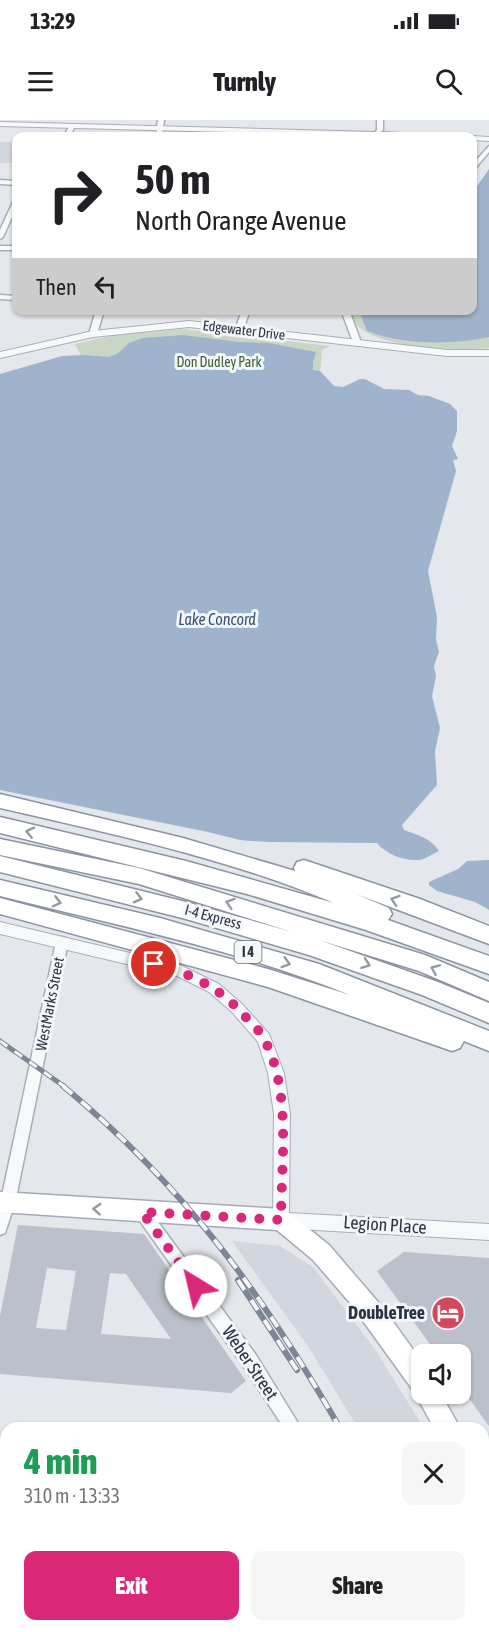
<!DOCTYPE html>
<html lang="en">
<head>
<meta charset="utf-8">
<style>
	:root { --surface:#fff; --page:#f6f6f6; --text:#202124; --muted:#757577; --accent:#db2777 }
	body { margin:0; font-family:"Asap Condensed",sans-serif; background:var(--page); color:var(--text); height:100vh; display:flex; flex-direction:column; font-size:22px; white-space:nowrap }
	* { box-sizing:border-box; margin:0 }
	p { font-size:20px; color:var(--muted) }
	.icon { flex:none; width:33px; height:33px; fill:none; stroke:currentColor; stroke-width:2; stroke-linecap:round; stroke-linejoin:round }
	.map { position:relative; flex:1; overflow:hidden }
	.panel { position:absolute; left:0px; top:1302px; width:489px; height:210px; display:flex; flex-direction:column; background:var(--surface); border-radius:18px 18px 0 0; box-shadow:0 2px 4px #0004 }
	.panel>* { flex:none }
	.guide { position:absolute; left:12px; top:12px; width:465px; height:183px; border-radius:12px; box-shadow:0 2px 4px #0004; background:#fff; color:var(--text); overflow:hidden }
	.buttons { position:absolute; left:411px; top:1224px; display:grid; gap:12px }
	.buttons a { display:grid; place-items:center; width:60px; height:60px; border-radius:12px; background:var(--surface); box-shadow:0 2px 4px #0004; font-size:30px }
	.pin { position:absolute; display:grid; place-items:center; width:51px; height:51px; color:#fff; margin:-26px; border:3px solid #fff; border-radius:50%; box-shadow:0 2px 6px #0007 }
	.me { position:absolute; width:66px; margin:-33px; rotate:324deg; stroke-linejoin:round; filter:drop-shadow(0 0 4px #0008) }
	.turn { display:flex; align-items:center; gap:21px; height:126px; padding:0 24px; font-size:27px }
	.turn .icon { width:78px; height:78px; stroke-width:2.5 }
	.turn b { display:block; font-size:42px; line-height:51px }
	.then { display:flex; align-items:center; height:57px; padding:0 24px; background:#0003; gap:12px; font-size:22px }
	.round { display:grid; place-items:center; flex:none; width:63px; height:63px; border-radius:12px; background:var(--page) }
	.head { display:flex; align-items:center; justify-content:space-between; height:102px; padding:0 24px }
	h1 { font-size:36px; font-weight:800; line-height:45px; color:#1e9e55 }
	.cta { display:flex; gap:12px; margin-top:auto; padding:12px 24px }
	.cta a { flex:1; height:69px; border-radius:12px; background:var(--accent); color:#fff; font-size:24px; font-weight:800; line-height:69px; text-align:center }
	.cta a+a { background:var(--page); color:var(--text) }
	.status { display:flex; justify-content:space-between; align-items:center; height:42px; padding:0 30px; background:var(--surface); direction:ltr }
	.status svg { height:16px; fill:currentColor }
	header { display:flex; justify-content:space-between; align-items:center; height:78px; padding:0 24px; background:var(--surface); font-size:27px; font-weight:800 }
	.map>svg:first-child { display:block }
	.built { fill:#d2d6de }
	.green { fill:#c9d6c5 }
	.water { fill:#9fb4cc }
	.pier { fill:#e4e7ec }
	.building { fill:#bbc0ca; fill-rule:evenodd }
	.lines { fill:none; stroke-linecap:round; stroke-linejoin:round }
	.minor-casing { stroke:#a9aeb7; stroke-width:3 }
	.tertiary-casing { stroke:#a9aeb7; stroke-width:2 }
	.primary-casing { stroke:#a3abb8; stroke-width:3 }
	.motorway-casing { stroke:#8b94a3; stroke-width:3 }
	.minor { fill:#f7f8fa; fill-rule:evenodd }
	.tertiary { fill:#f7f8fa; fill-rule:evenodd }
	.primary { fill:#fff; fill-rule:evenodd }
	.motorway { fill:#fff; fill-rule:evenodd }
	.rail-far1-casing { stroke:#7d8696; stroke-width:5 }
	.rail-casing { stroke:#7d8696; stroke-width:6 }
	.rail-far1 { stroke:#f4f6f9; stroke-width:3; stroke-dasharray:9; stroke-linecap:butt }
	.rail { stroke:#f4f6f9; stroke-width:4; stroke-dasharray:12; stroke-linecap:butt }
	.oneway { stroke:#959aa2 }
	.route { stroke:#db2777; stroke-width:10; stroke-dasharray:0 18 }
	.labels { text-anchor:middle; stroke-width:6; stroke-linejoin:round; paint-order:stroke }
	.far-street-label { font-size:14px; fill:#2b3445; stroke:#f4f6f9 }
	.far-park-label { font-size:14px; fill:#3f6138; stroke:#f4f6f9 }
	.shield { fill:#f4f6f9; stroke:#676e7b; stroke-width:1.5 }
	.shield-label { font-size:14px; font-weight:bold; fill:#2b3445 }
	.street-label { font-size:15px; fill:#2b3445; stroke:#f4f6f9 }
	.water-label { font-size:16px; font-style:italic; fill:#34527a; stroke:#f4f6f9 }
	.near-street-label { font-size:18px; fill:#2b3445; stroke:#f4f6f9 }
	.near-poi-label { font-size:18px; font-weight:bold; fill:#2b3445; stroke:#f4f6f9; text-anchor:end }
</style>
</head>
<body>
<div class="status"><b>13:29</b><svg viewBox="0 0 49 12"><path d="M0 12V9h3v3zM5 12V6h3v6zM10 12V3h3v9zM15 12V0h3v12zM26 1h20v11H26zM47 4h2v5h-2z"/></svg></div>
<header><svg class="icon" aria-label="menu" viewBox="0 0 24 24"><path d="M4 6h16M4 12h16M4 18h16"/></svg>Turnly<svg class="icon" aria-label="search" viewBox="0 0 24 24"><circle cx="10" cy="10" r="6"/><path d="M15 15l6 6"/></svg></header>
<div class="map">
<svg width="489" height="1512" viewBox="0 0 489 1512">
	<rect width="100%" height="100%" fill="#e4e7ec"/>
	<path class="built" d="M0 22H16V43H0Z
		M232 1121 280 1126 313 1147 374 1228 424 1308H358L308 1226Z
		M483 1405 489 1415V1512H463L460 1506H483Z"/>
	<path class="green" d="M351 191H359L367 211 375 214 436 221 489 217V228C461 231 352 230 351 191Z
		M183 209 330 226 322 230 318 277 84 241 75 224 110 216Z"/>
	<path class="water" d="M489 49V217C452 225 403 225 367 211L359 191 472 190 473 72Z
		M183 215 239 222 269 223 316 232 313 242V250L320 251 334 266 343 267 360 259H365L384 269 409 270 418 275 429 276 450 284 457 291V311L452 326 458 339 453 340 456 351 428 451 437 497 436 520 439 532 434 546 436 556 432 576 440 608 435 631 437 665 402 705 404 710C417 715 431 718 439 731 432 734 424 741 416 740 402 740 386 734 377 723L268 722 141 714 0 676V254L62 236 82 235 109 237 117 234 129 223 143 218Z
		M489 740V790L475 782 437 771 429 765V762L458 749 467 741Z"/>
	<path class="pier" d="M0 670 208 712 256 724 141 716 0 680Z"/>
	<path class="building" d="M18 1105 144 1114 246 1261 231 1273 0 1254V1196ZM47 1148 76 1151 66 1210 36 1208ZM110 1153 126 1154 171 1219 101 1214Z
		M404 1132 489 1138V1306L460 1266V1234H437L377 1151Z"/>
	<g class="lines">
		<defs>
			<path id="minor" d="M158 0H164L162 16H156Z
				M377 0H383V10L376 16 373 14 377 10Z
				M70 5 75 6 70 16H64Z
				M489 26V32L472 52V45Z
				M0 60 16 61V65L0 64Z
				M16 80V88L3 117 0 119V110L13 82Z
				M0 126H16V130H0Z
				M0 175 16 176V180L0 179Z
				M96 190H104L97 214 93 216 89 214Z
				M242 190H250L243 210 239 212 235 210Z
				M341 190H349L361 222 360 224 353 222Z
				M62 817 66 818 68 822 15 1083 5 1113 0 1115V1085L56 822 58 818Z
				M142 1085 147 1087 256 1235 301 1308H284L244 1247 137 1097 135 1092 137 1087Z
				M356 1506H374V1512H356Z"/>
			<path id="tertiary" d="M0 2 375 12 378 14 375 16 0 6Z
				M385 12 416 14 419 16 383 15Z
				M470 16H472L489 17V21L472 20V16Z
				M189 201 447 230H489V236H447L189 207 93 217 0 238V232L93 211Z
				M0 802 180 845 219 864 242 884 269 914 284 953 290 994 289 1093 489 1104V1120L281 1108 275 1106 273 1100 274 994 268 953 258 922 232 892 209 872 177 856 0 814Z"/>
			<path id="primary" d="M0 1072 281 1089 289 1093 329 1125 384 1189 422 1242V1274H441L460 1308H434L415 1273 350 1183 313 1140 277 1110 0 1092Z
				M483 1352 489 1355V1388L483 1385Z"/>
			<path id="motorway" d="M0 674 183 718 295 751 294 748 297 742 304 740 420 779 489 806V824L356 774 389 788 392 794 388 800 489 836V854L366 810 247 774 0 713V697L186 741 334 783C228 738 112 714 0 688Z
				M0 719 139 748 425 835 489 862V881L419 851 319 820 438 862 489 883V903L422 875 309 835 186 799 0 752V736L186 782 292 812 139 764 0 735Z
				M0 760 160 798 319 844 489 911V931L464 921 460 928 452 931 268 867 0 794V778L268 849 350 875C239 830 116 805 0 776Z"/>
		</defs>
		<use href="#minor" class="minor-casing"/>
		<use href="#tertiary" class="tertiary-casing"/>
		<use href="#primary" class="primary-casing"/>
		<use href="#motorway" class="motorway-casing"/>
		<use href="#minor" class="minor"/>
		<use href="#tertiary" class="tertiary"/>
		<use href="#primary" class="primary"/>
		<use href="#motorway" class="motorway"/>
		<defs>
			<path id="rail-far1" d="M0 921 65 967"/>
			<path id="rail" d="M63 966C184 1066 262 1173 340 1308
				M238 1160 297 1250
				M430 1506 433 1512
				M441 1506 444 1512"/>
		</defs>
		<use href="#rail-far1" class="rail-far1-casing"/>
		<use href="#rail" class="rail-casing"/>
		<use href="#rail-far1" class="rail-far1"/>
		<use href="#rail" class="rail"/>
	</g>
	<defs><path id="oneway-chevron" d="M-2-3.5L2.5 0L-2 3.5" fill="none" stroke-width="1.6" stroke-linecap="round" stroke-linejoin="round" transform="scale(1.5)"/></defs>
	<g class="oneway">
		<use href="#oneway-chevron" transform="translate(30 712) rotate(-167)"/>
		<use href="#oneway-chevron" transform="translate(138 778) rotate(14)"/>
		<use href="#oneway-chevron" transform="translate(395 780) rotate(-162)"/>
		<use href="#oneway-chevron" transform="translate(57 782) rotate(14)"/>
		<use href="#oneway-chevron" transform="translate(230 783) rotate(-163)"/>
		<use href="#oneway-chevron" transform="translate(286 843) rotate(16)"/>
		<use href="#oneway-chevron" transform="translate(366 844) rotate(20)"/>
		<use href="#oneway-chevron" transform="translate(435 849) rotate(-157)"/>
		<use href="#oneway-chevron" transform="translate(97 1089) rotate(-176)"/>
	</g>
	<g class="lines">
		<path class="route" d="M154 844C187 852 217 866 241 892 248 900 259 909 264 919 292 970 281 1044 281 1100L142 1092 196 1166"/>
	</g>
	<defs>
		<symbol id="hotel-disc" viewBox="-11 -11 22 22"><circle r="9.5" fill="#d1495b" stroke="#f4f6f9"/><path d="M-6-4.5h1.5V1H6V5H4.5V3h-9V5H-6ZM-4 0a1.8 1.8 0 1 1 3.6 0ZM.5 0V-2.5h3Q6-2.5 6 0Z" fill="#fff"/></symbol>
	</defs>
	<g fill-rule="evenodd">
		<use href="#hotel-disc" x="429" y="1174" width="38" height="38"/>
	</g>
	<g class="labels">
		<g class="far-street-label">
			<text transform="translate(244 210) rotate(7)" y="5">Edgewater Drive</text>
		</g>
		<g class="far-park-label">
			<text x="219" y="247">Don Dudley Park</text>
		</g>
		<rect class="shield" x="234.5" y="821" width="27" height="22" rx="4.5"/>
		<g class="shield-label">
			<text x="248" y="837">I 4</text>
		</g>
		<g class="street-label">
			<text transform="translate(213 797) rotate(15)" y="5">I-4 Express</text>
			<text transform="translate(50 884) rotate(-79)" y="5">WestMarks Street</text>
		</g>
		<g class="water-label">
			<text x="217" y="505">Lake Concord</text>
		</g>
		<g class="near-street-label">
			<text transform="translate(385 1105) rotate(4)" y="6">Legion Place</text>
			<text transform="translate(250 1243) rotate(56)" y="6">Weber Street</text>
		</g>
		<g class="near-poi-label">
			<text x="425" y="1199">DoubleTree</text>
		</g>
	</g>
</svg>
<div class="buttons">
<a><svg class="icon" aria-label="sound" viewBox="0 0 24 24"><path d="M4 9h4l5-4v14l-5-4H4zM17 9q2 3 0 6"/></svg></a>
</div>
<div class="pin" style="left:154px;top:844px;background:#d93025"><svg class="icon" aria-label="arrive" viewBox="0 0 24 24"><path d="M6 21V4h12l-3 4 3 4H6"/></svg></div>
<svg class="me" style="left:196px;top:1166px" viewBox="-20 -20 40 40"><circle r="19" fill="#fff"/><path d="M0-13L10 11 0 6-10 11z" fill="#db2777"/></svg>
<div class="guide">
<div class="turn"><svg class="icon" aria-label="right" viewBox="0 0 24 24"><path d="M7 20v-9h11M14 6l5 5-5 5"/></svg><div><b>50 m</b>North Orange Avenue</div></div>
<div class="then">Then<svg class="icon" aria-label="left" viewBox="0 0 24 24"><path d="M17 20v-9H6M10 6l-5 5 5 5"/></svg></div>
</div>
<section class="panel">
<div class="head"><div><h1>4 min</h1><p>310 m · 13:33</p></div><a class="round"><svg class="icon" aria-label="close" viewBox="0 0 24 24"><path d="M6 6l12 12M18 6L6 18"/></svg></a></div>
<div class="cta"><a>Exit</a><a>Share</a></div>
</section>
</div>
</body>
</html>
